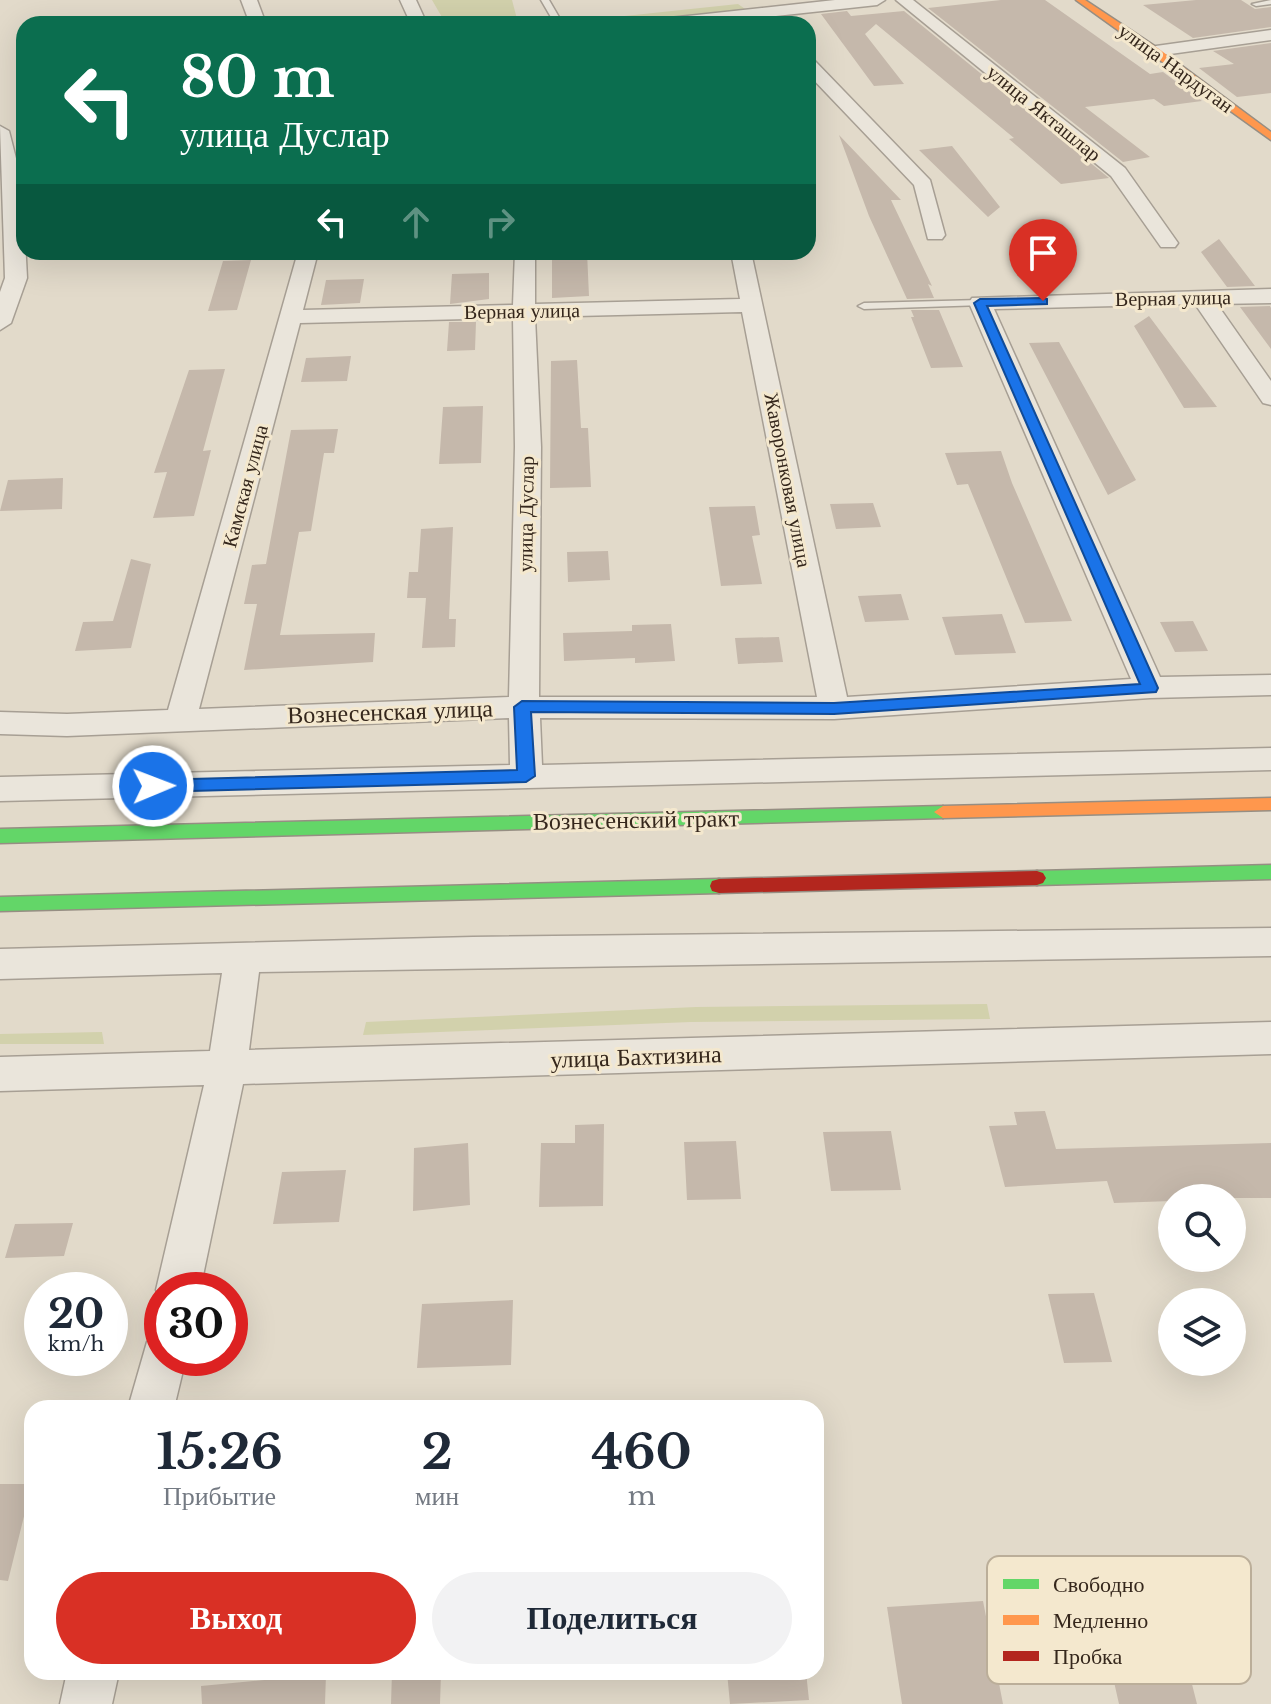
<!DOCTYPE html>
<html lang="ru">
<head>
<meta charset="utf-8">
<style>
	:root { --surface:#fff; --page:#f2f2f3; --text:#1f2937; --muted:#747a83; --accent:#d93025 }
	body { margin:0; font-family:"Libre Baskerville",serif; background:var(--page); color:var(--text); height:100vh; display:flex; flex-direction:column; font-size:30px; white-space:nowrap }
	* { box-sizing:border-box; margin:0 }
	p { font-size:26px; color:var(--muted) }
	.icon { flex:none; width:44px; height:44px; fill:none; stroke:currentColor; stroke-width:2; stroke-linecap:round; stroke-linejoin:round }
	.map { position:relative; flex:1; overflow:hidden }
	.sheet { position:absolute; left:24px; top:1400px; width:800px; height:280px; display:flex; flex-direction:column; background:var(--surface); border-radius:24px; box-shadow:0 8px 32px #0002 }
	.sheet>* { flex:none }
	.top-card { position:absolute; left:16px; top:16px; width:800px; height:244px; border-radius:24px; box-shadow:0 8px 32px #0002; background:#0b6e4f; color:#fff; overflow:hidden }
	.tools { position:absolute; left:1158px; top:1184px; display:grid; gap:16px }
	.tools a { display:grid; place-items:center; width:88px; height:88px; border-radius:50%; background:var(--surface); box-shadow:0 8px 32px #0002; font-size:40px }
	.speed { position:absolute; left:24px; top:1272px; display:flex; gap:16px; font-size:40px; font-weight:700; text-align:center }
	.speed>* { display:grid; place-content:center; width:104px; height:104px; border-radius:50%; background:var(--surface); box-shadow:0 8px 32px #0002; line-height:1 }
	.speed small { font-size:20px; font-weight:400 }
	.speed .limit { border:12px solid #d22; background:#fff; color:#111 }
	.pin { position:absolute; display:grid; place-items:center; width:68px; height:68px; color:#fff; margin:-82px -34px; border-radius:50% 50% 50% 0; rotate:-45deg; box-shadow:0 0 8px #0007 }
	.pin .icon { rotate:45deg }
	.me { position:absolute; width:88px; margin:-44px; rotate:89deg; stroke-linejoin:round; filter:drop-shadow(0 0 6px #0008) }
	.turn { display:flex; align-items:center; gap:28px; height:168px; padding:0 32px; font-size:36px }
	.turn .icon { width:104px; height:104px; stroke-width:2.5 }
	.turn b { display:block; font-size:56px; line-height:68px }
	.lanes { display:flex; align-items:center; height:76px; padding:0 32px; background:#0003; justify-content:center; gap:40px; direction:ltr }
	.lanes .off { opacity:.35 }
	.eta { display:flex; justify-content:space-evenly; align-items:center; height:136px; text-align:center }
	.eta b { font-size:48px; font-weight:700; line-height:56px }
	.cta { display:flex; gap:16px; margin-top:auto; padding:16px 32px }
	.cta a { flex:1; height:92px; border-radius:48px; background:var(--accent); color:#fff; font-size:32px; font-weight:700; line-height:92px; text-align:center }
	.cta a+a { background:var(--page); color:var(--text) }
	.map>svg:first-child { display:block }
	.green { fill:#d2d1ac }
	.building { fill:#c5b8ab }
	.lines { fill:none; stroke-linecap:round; stroke-linejoin:round }
	.lane-casing { stroke:#a79f94; stroke-width:3 }
	.street-casing { stroke:#a79f94; stroke-width:3 }
	.fast-casing { stroke:#968e83; stroke-width:3 }
	.slow-casing { stroke:#968e83; stroke-width:3 }
	.jam-casing { stroke:#968e83; stroke-width:3 }
	.lane { fill:#eae5db; fill-rule:evenodd }
	.street { fill:#eae5db; fill-rule:evenodd }
	.fast { fill:#63d668; fill-rule:evenodd }
	.slow { fill:#ff974d; fill-rule:evenodd }
	.jam { fill:#b3261e; fill-rule:evenodd }
	.route { fill:#1a73e8; stroke:#114b97; stroke-width:2 }
	.labels { text-anchor:middle; stroke-width:6; stroke-linejoin:round; paint-order:stroke }
	.far-street-label { font-size:20px; fill:#35271c; stroke:#f4e8ce }
	.street-label { font-size:24px; fill:#35271c; stroke:#f4e8ce }
	.key { fill:#f4e8ce; stroke:#bbae99; stroke-width:2 }
	.key-label { font-size:22px; fill:#35271c }
</style>
</head>
<body>
<div class="map">
<svg width="1271" height="1704" viewBox="0 0 1271 1704">
	<rect width="100%" height="100%" fill="#e2daca"/>
	<path class="green" d="M432 0H512L517 19 546 17 551 24H446Z
		M738 4 748 11 631 24 568 22Z
		M987 1004 990 1019 691 1022 363 1035 366 1022 696 1007Z
		M102 1032 104 1044H0V1034Z"/>
	<path class="building" d="M1001 0H1045L1150 74 1163 72 1202 101 1164 106 1154 99 1085 107 1150 157 1123 162 928 8Z
		M1196 0H1241L1255 9 1271 7V27L1193 38 1143 5Z
		M847 11 851 16 904 11 1109 178 1061 184 1009 139 1014 138 876 24 865 34 904 84 874 86 821 14Z
		M1271 43V93L1237 97 1199 68 1234 64 1213 51Z
		M839 135 901 200H891L932 286 928 284 934 298 907 299 869 216Z
		M952 146 1000 207 988 217 919 150Z
		M1219 239 1255 286 1227 287 1201 252Z
		M552 252H587L589 296 552 298Z
		M251 260 237 310 208 311 223 261Z
		M489 273V299L450 304 452 274Z
		M364 279 360 303 321 305 326 280Z
		M1270 306 1271 308V349L1240 307Z
		M911 310H939L963 367 931 368 911 317H914Z
		M1149 316 1217 407 1184 408 1134 326Z
		M449 322H476L475 350 447 351Z
		M1059 342 1136 480 1108 495 1029 343Z
		M351 356 347 381 301 382 306 358Z
		M577 360 581 428H588L591 487 550 488 551 361Z
		M225 369 203 451 211 450 194 516 153 518 167 472 154 473 189 370Z
		M483 406 481 463 439 464 443 407Z
		M338 429 334 453H324L311 531 299 532 280 635 375 633 373 662 244 670 257 604H244L252 565 266 564 291 430Z
		M1001 451 1012 483 1072 621 1025 623 968 484 957 485 945 453Z
		M63 478 62 509 0 511 8 480Z
		M873 503 881 527 836 529 830 504Z
		M755 506 760 535 752 536 762 584 721 586 709 507Z
		M453 527 449 619H456L455 647 422 648 426 598H407L409 572H418L421 529Z
		M608 551 610 580 568 582 567 552Z
		M131 559 151 564 131 648 75 651 83 622 113 621Z
		M901 594 909 620 865 622 858 596Z
		M1002 614 1016 653 955 655 942 617Z
		M1193 621 1208 651 1175 652 1160 622Z
		M671 624 675 661 635 663V658L564 661 563 633 632 631V625Z
		M779 637 783 662 738 664 735 638Z
		M1045 1111 1056 1149 1271 1143V1198H1171L1172 1201 1114 1203 1107 1181 1005 1187 989 1126 1017 1125 1014 1112Z
		M604 1124 603 1206 539 1207 541 1143H575V1125Z
		M891 1131 901 1190 831 1191 823 1132Z
		M736 1141 741 1199 687 1200 684 1142Z
		M468 1143 470 1205 413 1211 414 1148Z
		M346 1170 339 1222 273 1224 282 1172Z
		M73 1223 64 1256 5 1258 15 1224Z
		M1094 1293 1112 1362 1064 1363 1048 1294Z
		M513 1300 511 1365 417 1368 422 1304Z
		M0 1484H32L8 1581 0 1580Z
		M983 1601 1003 1704H902L887 1607Z
		M1174 1613 1197 1704H1119L1099 1615Z
		M392 1672H441L440 1704H391Z
		M727 1672H806L809 1700 730 1704Z
		M326 1674 325 1704H202L201 1686Z"/>
	<g class="lines">
		<defs>
			<path id="lane" d="M541 0H549L563 24H555Z
				M1271 0V4L1256 6 1252 4Z
				M980 300 984 301V305L864 309 858 306 864 303Z"/>
			<path id="street" d="M241 0H257L266 24H250Z
				M400 0H416L427 24H411Z
				M835 0H885L877 5 703 24H652L660 19Z
				M896 0H913L1125 168 1178 243 1175 247H1161L1111 176Z
				M1271 30V40L1156 56 1148 51 1156 46Z
				M808 59 814 60 930 180 945 235 942 239H928L914 185 808 74Z
				M0 126 9 131 22 182 27 278 11 323 0 330V292L5 278Z
				M298 252H318L303 310 513 305 515 252H535V304L740 299 731 252H751L847 697 1131 679 969 303 972 298 1271 289V303L1217 304 1271 381V405L1263 403 1195 304 994 309 1160 677 1271 675V695L1150 698 834 719 540 718 542 765 1271 748V770L0 801V777L510 765 509 718 67 736 0 734V712L67 714 168 710ZM742 312 817 697H539L541 447 535 317ZM513 318 515 447 509 697 199 709 300 323Z
				M1271 928V956L259 972 249 1050 1271 1022V1054L243 1084 200 1290H162V1304L156 1290 204 1085 0 1091V1057L210 1051 222 973 0 979V949L473 937Z
				M162 1336V1358H186L174 1408H128L147 1342Z
				M67 1672H119L112 1704H60Z"/>
			<path id="fast" d="M943 806 952 812 943 818 0 843V829Z
				M1271 865V879L1037 885 1031 883 1028 878 1031 873 1037 871Z
				M719 879 726 881 728 886 726 891 719 893 0 911V897Z"/>
			<path id="slow" d="M1076 0H1085L1159 49 1271 132V140Z
				M1271 798V810L943 818 934 812 943 806Z"/>
			<path id="jam" d="M1037 871 1043 873 1046 878 1043 883 1037 885 719 893 712 891 710 886 712 881 719 879Z"/>
		</defs>
		<use href="#lane" class="lane-casing"/>
		<use href="#street" class="street-casing"/>
		<use href="#fast" class="fast-casing"/>
		<use href="#slow" class="slow-casing"/>
		<use href="#jam" class="jam-casing"/>
		<use href="#lane" class="lane"/>
		<use href="#street" class="street"/>
		<use href="#fast" class="fast"/>
		<use href="#slow" class="slow"/>
		<use href="#jam" class="jam"/>
	</g>
	<path class="route" d="M1043 298 1047 299V304L987 306 1158 688 1156 692 834 714 531 712 535 776 526 782 153 792 144 786 153 780 517 770 514 707 522 701 834 703 1140 684 974 303 980 299Z"/>
	<g class="labels">
		<g class="far-street-label">
			<text transform="translate(1176 68) rotate(36)" y="7">улица Нардуган</text>
			<text transform="translate(1044 113) rotate(39)" y="7">улица Якташлар</text>
			<text transform="translate(1173 298) rotate(-1)" y="7">Верная улица</text>
			<text transform="translate(522 311) rotate(-1)" y="7">Верная улица</text>
			<text transform="translate(788 480) rotate(79)" y="7">Жаворонковая улица</text>
			<text transform="translate(245 486) rotate(-75)" y="7">Камская улица</text>
			<text transform="translate(526 514) rotate(-89)" y="7">улица Дуслар</text>
		</g>
		<g class="street-label">
			<text transform="translate(390 712) rotate(-2)" y="8">Вознесенская улица</text>
			<text transform="translate(636 820) rotate(-1)" y="8">Вознесенский тракт</text>
			<text transform="translate(636 1057) rotate(-2)" y="8">улица Бахтизина</text>
		</g>
	</g>
	<rect x="987" y="1556" width="264" height="128" rx="12" class="key"/>
	<rect x="1003" y="1579" width="36" height="10" fill="#63d668"/>
	<rect x="1003" y="1615" width="36" height="10" fill="#ff974d"/>
	<rect x="1003" y="1651" width="36" height="10" fill="#b3261e"/>
	<g class="key-label">
		<text x="1053" y="1592">Свободно</text>
		<text x="1053" y="1628">Медленно</text>
		<text x="1053" y="1664">Пробка</text>
	</g>
</svg>
<div class="tools">
<a><svg class="icon" aria-label="search" viewBox="0 0 24 24"><circle cx="10" cy="10" r="6"/><path d="M15 15l6 6"/></svg></a>
<a><svg class="icon" aria-label="layers" viewBox="0 0 24 24"><path d="M12 4l9 5-9 5-9-5zM3 14l9 5 9-5"/></svg></a>
</div>
<div class="speed"><div>20<small>km/h</small></div><div class="limit">30</div></div>
<div class="pin" style="left:1043px;top:301px;background:#d93025"><svg class="icon" aria-label="arrive" viewBox="0 0 24 24"><path d="M6 21V4h12l-3 4 3 4H6"/></svg></div>
<svg class="me" style="left:153px;top:786px" viewBox="-20 -20 40 40"><circle r="17" fill="#1a73e8" stroke="#fff" stroke-width="3"/><path d="M0-11L8 9 0 5-8 9z" fill="#fff"/></svg>
<div class="top-card">
<div class="turn"><svg class="icon" aria-label="left" viewBox="0 0 24 24"><path d="M17 20v-9H6M10 6l-5 5 5 5"/></svg><div><b>80 m</b>улица Дуслар</div></div>
<div class="lanes"><svg class="icon" aria-label="left" viewBox="0 0 24 24"><path d="M17 20v-9H6M10 6l-5 5 5 5"/></svg><svg class="icon off" aria-label="ahead" viewBox="0 0 24 24"><path d="M12 20V5M6 11l6-6 6 6"/></svg><svg class="icon off" aria-label="right" viewBox="0 0 24 24"><path d="M7 20v-9h11M14 6l5 5-5 5"/></svg></div>
</div>
<section class="sheet">
<div class="eta">
<div><b>15:26</b><p>Прибытие</p></div>
<div><b>2</b><p>мин</p></div>
<div><b>460</b><p>m</p></div>
</div>
<div class="cta"><a>Выход</a><a>Поделиться</a></div>
</section>
</div>
</body>
</html>
